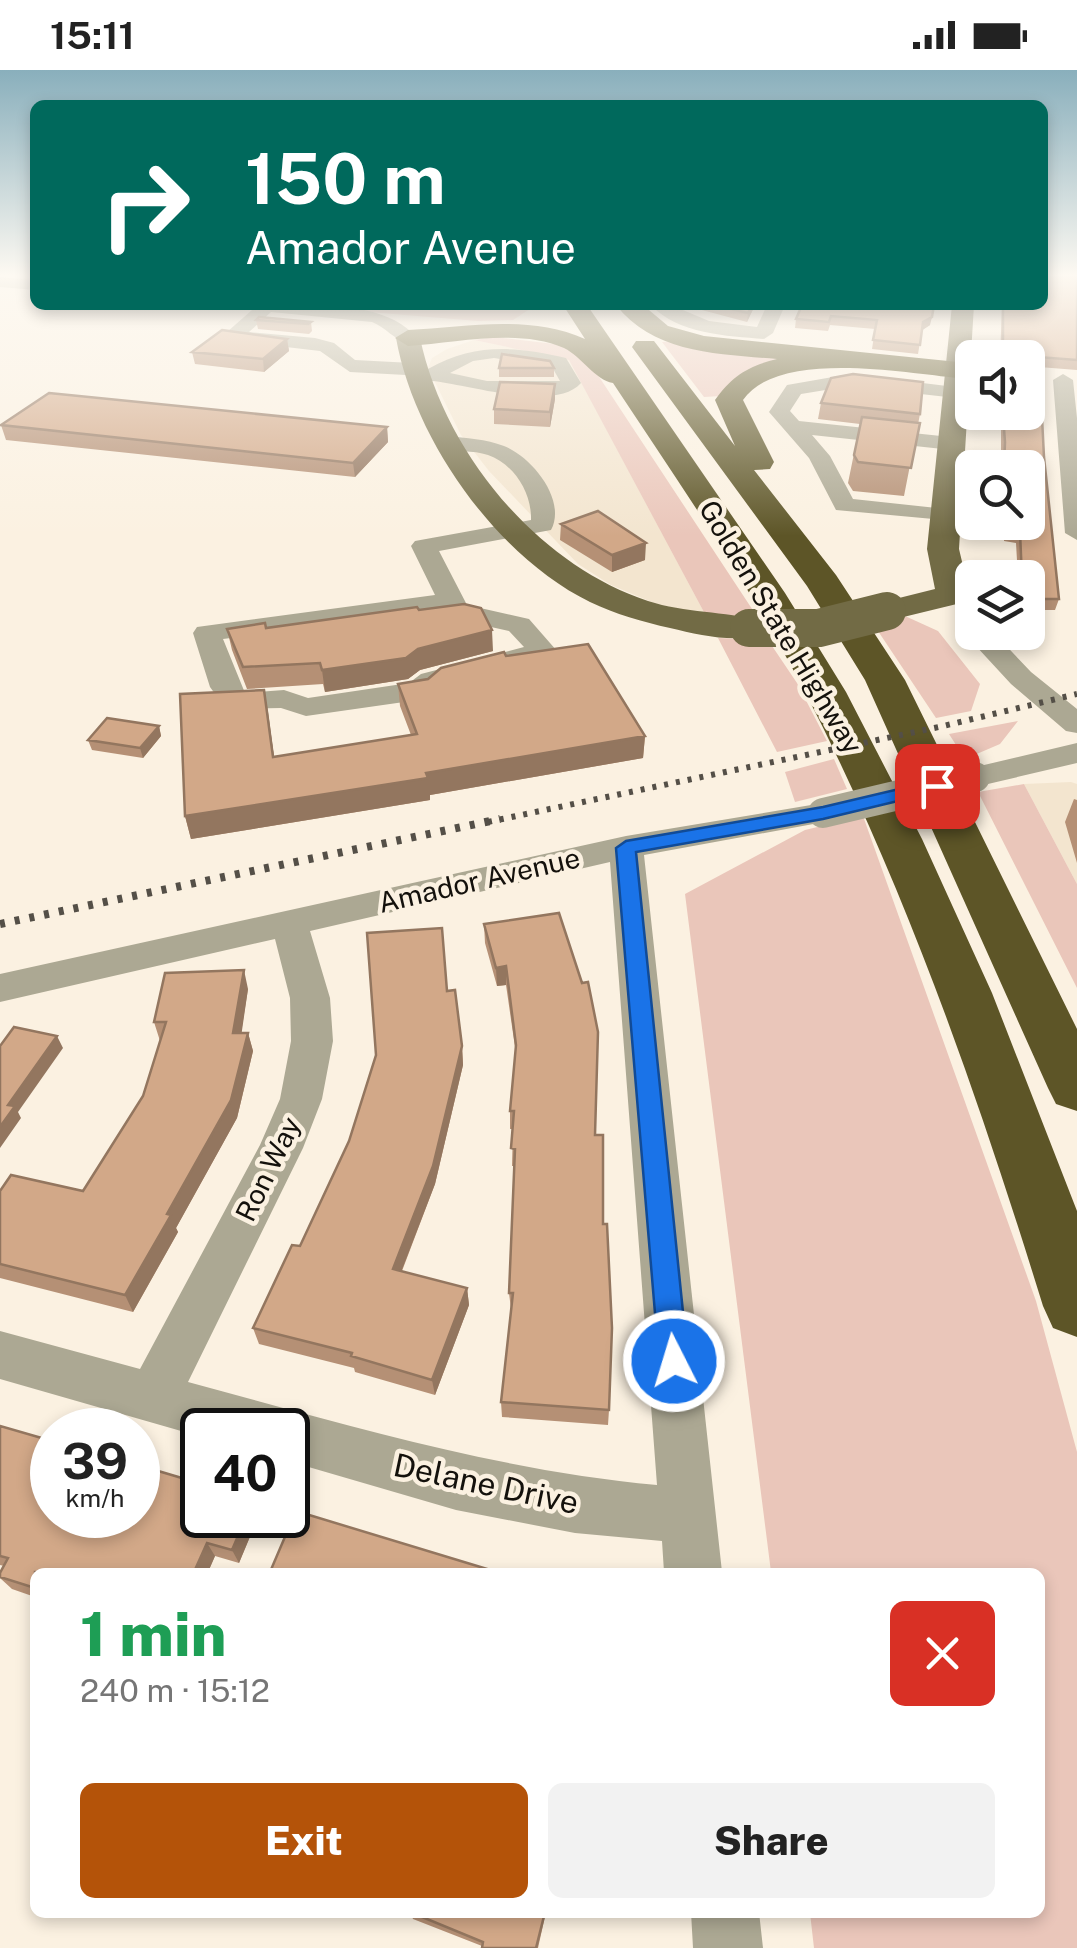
<!DOCTYPE html>
<html lang="en">
<head>
<meta charset="utf-8">
<style>
	:root { --surface:#fff; --page:#f2f2f2; --text:#222; --muted:#767676; --accent:#b45309 }
	body { margin:0; font-family:"Public Sans",sans-serif; background:var(--page); color:var(--text); height:100vh; display:flex; flex-direction:column; font-size:38px; white-space:nowrap }
	* { box-sizing:border-box; margin:0 }
	p { font-size:32px; color:var(--muted) }
	.icon { flex:none; width:55px; height:55px; fill:none; stroke:currentColor; stroke-width:2; stroke-linecap:round; stroke-linejoin:round }
	.map { position:relative; flex:1; overflow:hidden }
	.details { position:absolute; left:30px; top:1498px; width:1015px; height:350px; display:flex; flex-direction:column; background:var(--surface); border-radius:15px; box-shadow:0 5px 15px #0003 }
	.details>* { flex:none }
	.hud { position:absolute; left:30px; top:30px; width:1018px; height:210px; border-radius:15px; box-shadow:0 5px 15px #0003; background:#00695c; color:#fff; overflow:hidden }
	.fabs { position:absolute; left:955px; top:270px; display:grid; gap:20px }
	.fabs a { display:grid; place-items:center; width:90px; height:90px; border-radius:15px; background:var(--surface); box-shadow:0 5px 15px #0003; font-size:50px }
	.speed { position:absolute; left:30px; top:1338px; display:flex; gap:20px; font-size:50px; font-weight:700; text-align:center }
	.speed>* { display:grid; place-content:center; width:130px; height:130px; border-radius:50%; background:var(--surface); box-shadow:0 5px 15px #0003; line-height:1 }
	.speed small { font-size:25px; font-weight:400 }
	.speed .limit { border:5px solid #111; border-radius:15px; background:#fff; color:#111 }
	.pin { position:absolute; display:grid; place-items:center; width:85px; height:85px; color:#fff; margin:-42px; border-radius:20px; box-shadow:0 5px 15px #0006 }
	.me { position:absolute; width:110px; margin:-55px; rotate:355deg; stroke-linejoin:round; filter:drop-shadow(0 0 8px #0008) }
	.turn { display:flex; align-items:center; gap:35px; height:210px; padding:0 50px; font-size:45px }
	.turn .icon { width:130px; height:130px; stroke-width:2.5 }
	.turn b { display:block; font-size:70px; line-height:85px }
	.round { display:grid; place-items:center; flex:none; width:105px; height:105px; border-radius:15px; background:var(--page) }
	.headline { display:flex; align-items:center; justify-content:space-between; height:170px; padding:0 50px }
	h1 { font-size:60px; font-weight:800; line-height:75px; color:#1e9e55 }
	.cta { display:flex; gap:20px; margin-top:auto; padding:20px 50px }
	.cta a { flex:1; height:115px; border-radius:15px; background:var(--accent); color:#fff; font-size:40px; font-weight:800; line-height:115px; text-align:center }
	.cta a+a { background:var(--page); color:var(--text) }
	.status { display:flex; justify-content:space-between; align-items:center; height:70px; padding:0 50px; background:var(--surface); direction:ltr }
	.status svg { height:28px; fill:currentColor }
	.map>svg:first-child { display:block }
	.built { fill:#f3e5cf }
	.green { fill:#eac6ba }
	.lines { fill:none; stroke-linecap:round; stroke-linejoin:round }
	.minor { fill:#aca893; fill-rule:evenodd }
	.major { fill:#726b45; fill-rule:evenodd }
	.highway { fill:#5d5527; fill-rule:evenodd }
	.rail-far1 { stroke:#544f47; stroke-width:6; stroke-dasharray:4 8; stroke-linecap:butt }
	.rail { stroke:#544f47; stroke-width:8; stroke-dasharray:5 10; stroke-linecap:butt }
	.minor-bridge { stroke:#aca893; stroke-width:30 }
	.major-bridge { stroke:#726b45; stroke-width:38 }
	.wall { fill:#b59075 }
	.shaded-wall { fill:#93765f }
	.building { fill:#d2a888; stroke:#93765f; stroke-width:2.5 }
	.route { fill:#1a73e8; stroke:#114b97; stroke-width:2.5 }
	.labels { text-anchor:middle; stroke-width:9; stroke-linejoin:round; paint-order:stroke }
	.street-label { font-size:28px; fill:#14110c; stroke:#fbf1e1 }
	.near-street-label { font-size:32px; fill:#14110c; stroke:#fbf1e1 }
</style>
</head>
<body>
<div class="status"><b>15:11</b><svg viewBox="0 0 49 12"><path d="M0 12V9h3v3zM5 12V6h3v6zM10 12V3h3v9zM15 12V0h3v12zM26 1h20v11H26zM47 4h2v5h-2z"/></svg></div>
<div class="map">
<svg width="1077" height="1878" viewBox="0 0 1077 1878">
	<rect width="100%" height="100%" fill="#fbf1e1"/>
	<path class="built" d="M474 270 569 289 706 546 654 533 611 515 578 494 489 401 461 365 428 298 432 288 447 279Z
		M1071 712 1077 714V814L1024 714Z"/>
	<path class="green" d="M283 235H536L513 250 478 251Z
		M494 267 563 275 588 290 758 548 706 546 569 290 474 270Z
		M677 271 827 290C795 296 738 294 721 326L704 327 662 272Z
		M905 546 938 561 980 614 971 641 936 648 876 558Z
		M718 568 768 570 797 613 827 671 777 682Z
		M1018 651 1000 674 965 689 949 664Z
		M834 689 847 719 795 732 785 702Z
		M1024 714 1077 814V918L978 722Z
		M863 746 1036 1231 1077 1382V1878H814L810 1843 1040 1842V1502H771L685 824 805 760Z"/>
	<g class="lines">
		<path class="minor" d="M0 207 35 210V220L0 217Z
			M244 235C295 235 383 226 417 268L408 274C395 270 385 257 372 252L271 242 249 262 315 268 334 273 355 290 412 293 428 299C474 273 515 276 566 288L581 313C555 343 467 314 432 311 424 310 417 312 408 310L406 305 350 302 320 281 227 270V262L252 240ZM494 288 552 297 560 311H487L450 303 473 291Z
			M651 235H671L709 251 757 257 767 235H785L773 263 764 269C727 266 678 264 651 235Z
			M850 304 963 318 966 322 956 328 850 316 801 324 790 341 799 351 960 368 963 373 960 378 952 380 812 365 830 386 853 429 946 439 955 441 958 446 955 451 836 440 809 388 769 342 787 315Z
			M1063 304 1073 310 1077 348V470L1065 463 1053 310Z
			M447 366C466 368 486 369 504 376 532 387 567 430 551 460L439 481 467 535 529 549 557 581 553 587 441 616 429 627 418 630 306 646 281 638 226 639 210 617 193 563 197 557 435 525 411 476 415 471 531 450C532 423 514 394 488 385 473 380 455 382 439 378L436 373ZM442 540 446 547 509 561 524 577 421 604 409 613 308 628 284 620 245 623 223 569Z
			M972 555V562H993L1031 602 1077 639V663L1066 661 1011 614 963 562Z
			M1077 673V693L975 717 963 714 959 707 963 700Z
			M823 733 835 736 840 743 835 750 644 785 722 1502H664L662 1471 575 1463 456 1440 288 1391V1360H202V1367L0 1309V1261L140 1299 260 1075 280 1029 291 971 290 928 275 869 0 932V904L626 766ZM610 792 657 1415C496 1400 343 1354 188 1312L303 1078 322 1029 333 971 330 928 310 861Z
			M691 1842H759L763 1878H693Z"/>
		<path class="major" d="M952 235H974L959 479 970 525 965 532 887 551 875 548 870 541 875 534 935 519 927 479Z
			M408 261 420 268C444 381 536 494 648 531 685 543 724 541 761 551L766 558 761 565C733 573 699 565 670 558 643 552 615 544 590 532 496 486 414 369 396 268Z"/>
		<path class="highway" d="M563 235H587L785 523 846 622 922 769 992 923 1077 1141V1267L1053 1258 1043 1236C978 1026 906 818 805 622 749 514 680 414 613 313 595 310 582 287 564 278 518 258 456 273 408 276L395 268 408 260C466 257 530 244 585 269Z
			M616 235H643L668 256 704 266 958 292 971 300 958 308C905 303 778 279 743 330L774 392 770 399 754 400 836 505 905 610 1077 959V1041L1056 1034 1048 1018 865 610 807 516 632 277 636 271H654L735 376 715 330C732 306 748 296 777 289 720 284 654 284 616 235Z"/>
		<path class="rail-far1" d="M488 752 939 657 1077 624"/>
		<path class="rail" d="M0 854 500 749"/>
		<path class="minor-bridge" d="M823 743 975 707"/>
		<path class="major-bridge" d="M749 558H819L887 541"/>
	</g>
	<path class="wall" d="M1077 203V300L1039 297 1044 387 1059 529 1055 540H1028V508H1018L1016 473 1004 471V460H998L999 452H1028V398H1001V355L995 354V342H1028V288H1000L1002 235H1042Z
		M683 235H755L747 252Z
		M802 235 930 255 922 260 918 284 872 279 875 259 830 255 828 261 795 258 796 249Z
		M256 250 311 252 312 261 309 264 258 259Z
		M287 269 289 281 264 302 195 294 192 282Z
		M499 298H554V307H499Z
		M555 329 550 357 494 354V339Z
		M821 333 920 344 904 426 853 421 848 413 860 354 818 349Z
		M1 355 387 357 388 372 355 407 6 370Z
		M561 454 645 490 612 502 560 470Z
		M419 540 493 581 420 600 408 609 325 622 323 614 247 619 232 580 227 559 266 558Z
		M506 586 645 666 643 688 430 725V730L191 769 185 746 264 620 274 687 411 665 400 636 398 614 428 609Z
		M159 656 161 666 143 688 92 680 88 670Z
		M1074 729 1077 730V793L1065 752Z
		M484 854 595 1065 603 1154 609 1340 608 1355 502 1347 501 1332 511 1239 509 1223 514 1096H512L513 1059H510V1041L516 984 506 915 497 916 485 873Z
		M248 919 241 963H248L253 981 237 1048 176 1158 178 1162 133 1242 0 1208V1121H83L143 1026 160 971 154 952Z
		M447 921 462 976 463 995 435 1114 402 1201 467 1218 469 1235 435 1325 355 1302 354 1298 259 1274 253 1258Z
		M0 1356 202 1445H259L239 1493 215 1486 208 1502H35V1527L12 1519 0 1508V1503L4 1496 0 1495Z
		M410 1842H546L538 1878H482V1876L413 1849Z"/>
	<path class="shaded-wall" d="M752 235H755L747 252 748 243Z
		M932 247 930 255 921 261 923 252Z
		M287 269 289 281 264 302 263 289Z
		M555 314V329L550 357V342Z
		M387 357 388 372 355 407 353 393Z
		M646 473 645 490 612 502V485Z
		M492 560 493 581 420 600 408 609 325 622 322 600 418 579Z
		M264 620 268 642 277 709 273 687Z
		M159 656 161 666 143 688 140 678Z
		M645 666 643 688 430 725V730L191 769 185 746 426 703Z
		M506 896V915L497 916 496 898Z
		M244 900 248 919 239 981 233 963Z
		M248 963 253 981 237 1048 176 1158 178 1162 133 1242 125 1225 167 1144Z
		M57 966 63 978 18 1042 21 1048 0 1078V1057L8 1035Z
		M462 976 463 995 435 1114 396 1215 393 1199Z
		M467 1218 469 1235 435 1325 432 1310Z
		M247 1445H259L239 1493 232 1480Z
		M207 1473 215 1486 208 1502H194Z"/>
	<path class="building" d="M1042 203H1077V290L1039 287 1044 387 1059 529H1031L1028 524V508H1022L1020 462 1007 461V452H1028V398H1004L1005 372 1003 345H998V342H1028V288H1003V235H1042Z
		M714 235H752L748 243Z
		M802 235H934L932 247 923 252 920 275 873 270 877 250 831 246 829 252 796 249Z
		M259 247 311 252 308 254 256 250Z
		M222 260 287 269 263 289 192 282Z
		M502 284 550 291 554 298H499Z
		M853 304 923 312 920 344 821 333 831 308Z
		M500 312 555 314 550 342 494 339Z
		M49 323 387 357 353 393 1 355Z
		M862 347 920 353 911 398 858 392 854 385Z
		M598 441 646 473 612 485 561 454Z
		M464 534 481 538 492 560 418 579 406 588 322 600 320 593 243 597 227 559 265 553 266 558 417 537 419 540Z
		M588 574 645 666 426 703 428 708 185 746 180 624 264 620 273 687 417 664 398 614 428 609 441 598 504 582 506 586Z
		M107 648 159 656 140 678 88 670Z
		M559 843 582 913 588 912 598 962 595 1065H603V1154H607L612 1258 609 1340 501 1332 513 1223H509L515 1079 511 1078 514 1041H510L516 975 506 896 496 898 484 854Z
		M442 858 447 921 455 920 462 976 433 1096 393 1199 467 1218 432 1310 351 1286 352 1283 253 1258 292 1175 300 1176 349 1071 376 985 367 863Z
		M244 900 233 963H248L231 1030 167 1144 171 1145 125 1225 0 1194V1121L11 1105 83 1121 143 1026 166 952H154L165 903Z
		M14 957 57 966 8 1035 15 1036 0 1057V976Z
		M0 1356 52 1371V1445H138V1395L202 1414V1445H247L232 1480 207 1473 194 1502H35V1518L0 1507V1503L8 1488 0 1486Z
		M296 1441 497 1502H270Z
		M410 1842H545L536 1878H482L483 1872Z"/>
	<linearGradient id="sky" x2="0" y2="1"><stop stop-color="#89afbc"/><stop offset="0.44" stop-color="#fdf9f2"/><stop offset="1" stop-color="#fdf9f2" stop-opacity="0"/></linearGradient>
	<rect width="1077" height="466" fill="url(#sky)"/>
	<path class="route" d="M937 710 946 716 944 720 823 749 636 782 688 1291 684 1301 674 1305 663 1301 659 1291 616 778 626 771 823 737Z"/>
	<g class="labels">
		<g class="street-label">
			<text transform="translate(781 557) rotate(59)" y="10">Golden State Highway</text>
			<text transform="translate(479 810) rotate(-13)" y="10">Amador Avenue</text>
			<text transform="translate(268 1099) rotate(-64)" y="10">Ron Way</text>
		</g>
		<g class="near-street-label">
			<text transform="translate(486 1414) rotate(12)" y="11">Delane Drive</text>
		</g>
	</g>
</svg>
<div class="fabs">
<a><svg class="icon" aria-label="sound" viewBox="0 0 24 24"><path d="M4 9h4l5-4v14l-5-4H4zM17 9q2 3 0 6"/></svg></a>
<a><svg class="icon" aria-label="search" viewBox="0 0 24 24"><circle cx="10" cy="10" r="6"/><path d="M15 15l6 6"/></svg></a>
<a><svg class="icon" aria-label="layers" viewBox="0 0 24 24"><path d="M12 4l9 5-9 5-9-5zM3 14l9 5 9-5"/></svg></a>
</div>
<div class="speed"><div>39<small>km/h</small></div><div class="limit">40</div></div>
<div class="pin" style="left:937px;top:716px;background:#d93025"><svg class="icon" aria-label="arrive" viewBox="0 0 24 24"><path d="M6 21V4h12l-3 4 3 4H6"/></svg></div>
<svg class="me" style="left:674px;top:1291px" viewBox="-20 -20 40 40"><circle r="17" fill="#1a73e8" stroke="#fff" stroke-width="3"/><path d="M0-11L8 9 0 5-8 9z" fill="#fff"/></svg>
<div class="hud">
<div class="turn"><svg class="icon" aria-label="right" viewBox="0 0 24 24"><path d="M7 20v-9h11M14 6l5 5-5 5"/></svg><div><b>150 m</b>Amador Avenue</div></div>
</div>
<section class="details">
<div class="headline"><div><h1>1 min</h1><p>240 m · 15:12</p></div><a class="round" style="background:#d93025;color:#fff"><svg class="icon" aria-label="close" viewBox="0 0 24 24"><path d="M6 6l12 12M18 6L6 18"/></svg></a></div>
<div class="cta"><a>Exit</a><a>Share</a></div>
</section>
</div>
</body>
</html>
